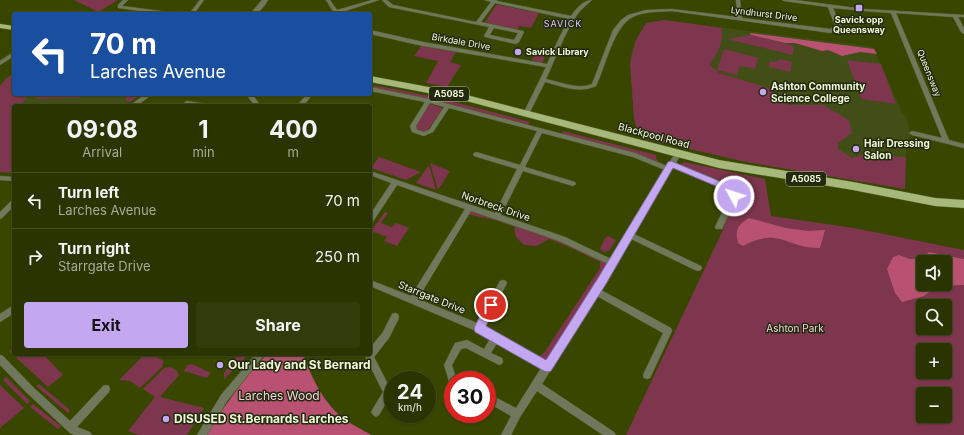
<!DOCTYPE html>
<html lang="en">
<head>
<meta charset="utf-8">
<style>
	:root { --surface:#2a3400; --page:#323c0a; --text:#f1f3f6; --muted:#a5aa99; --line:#464f22; --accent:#c4a7f1 }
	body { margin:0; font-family:Inter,sans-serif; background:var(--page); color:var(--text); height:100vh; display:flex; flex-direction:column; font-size:15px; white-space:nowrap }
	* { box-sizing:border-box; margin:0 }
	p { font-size:13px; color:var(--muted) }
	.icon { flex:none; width:22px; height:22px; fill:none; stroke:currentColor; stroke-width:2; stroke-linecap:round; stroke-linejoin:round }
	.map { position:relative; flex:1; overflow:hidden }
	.panel { position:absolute; left:12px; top:104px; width:360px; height:252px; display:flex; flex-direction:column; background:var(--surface); border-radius:4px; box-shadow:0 1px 3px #0004,0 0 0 1px var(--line) }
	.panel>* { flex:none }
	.guide { position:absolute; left:12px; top:12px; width:360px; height:84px; border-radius:4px; box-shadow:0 1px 3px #0004,0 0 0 1px var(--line); background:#1a4fa0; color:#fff; overflow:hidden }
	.buttons { position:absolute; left:916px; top:255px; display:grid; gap:8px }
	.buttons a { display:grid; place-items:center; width:36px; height:36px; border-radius:4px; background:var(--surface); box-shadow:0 1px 3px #0004,0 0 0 1px var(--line); font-size:20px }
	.speed { position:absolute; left:384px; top:371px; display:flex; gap:8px; font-size:20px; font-weight:700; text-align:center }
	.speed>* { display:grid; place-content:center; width:52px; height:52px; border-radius:50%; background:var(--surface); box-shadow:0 1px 3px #0004,0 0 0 1px var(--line); line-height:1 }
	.speed small { font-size:10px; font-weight:400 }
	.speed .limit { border:6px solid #d22; background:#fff; color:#111 }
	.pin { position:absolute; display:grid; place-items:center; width:34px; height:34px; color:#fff; margin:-17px; border:2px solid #fff; border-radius:50%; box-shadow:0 1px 4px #0007 }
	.me { position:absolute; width:44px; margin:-22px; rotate:310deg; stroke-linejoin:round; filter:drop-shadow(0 0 3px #0008) }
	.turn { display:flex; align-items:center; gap:14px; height:84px; padding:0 12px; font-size:18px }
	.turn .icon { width:52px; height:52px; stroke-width:2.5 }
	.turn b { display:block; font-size:28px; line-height:34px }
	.eta { display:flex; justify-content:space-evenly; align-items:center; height:68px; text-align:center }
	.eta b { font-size:24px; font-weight:700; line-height:28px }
	.primary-button { display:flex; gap:8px; margin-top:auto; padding:8px 12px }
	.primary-button a { flex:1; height:46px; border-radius:4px; background:var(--accent); color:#111; font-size:16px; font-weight:700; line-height:46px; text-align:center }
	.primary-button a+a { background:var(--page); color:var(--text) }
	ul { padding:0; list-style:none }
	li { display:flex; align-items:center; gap:12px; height:56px; padding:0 12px; border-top:1px solid var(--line) }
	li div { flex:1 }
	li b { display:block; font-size:15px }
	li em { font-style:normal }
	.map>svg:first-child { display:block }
	.built { fill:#414e16 }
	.green { fill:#7d364d; fill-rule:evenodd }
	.forest { fill:#b85172; fill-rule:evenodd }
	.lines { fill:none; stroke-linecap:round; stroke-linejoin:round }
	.minor-casing { stroke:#556322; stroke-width:1 }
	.tertiary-casing { stroke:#556322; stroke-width:1 }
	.trunk-casing { stroke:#556322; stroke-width:1 }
	.minor { fill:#6f775d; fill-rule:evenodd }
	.tertiary { fill:#6f775d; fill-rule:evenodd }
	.trunk { fill:#a6b87a; fill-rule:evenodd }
	.route { fill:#c4a7f1; stroke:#7f6d9d }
	.poi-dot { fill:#c4a7f1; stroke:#232a0f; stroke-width:1.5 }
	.labels { text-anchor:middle; stroke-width:3; stroke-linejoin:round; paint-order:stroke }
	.far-street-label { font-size:9px; fill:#eef9d7; stroke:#232a0f }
	.far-poi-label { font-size:9px; font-weight:bold; fill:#eef9d7; stroke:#232a0f }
	.far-neighbourhood-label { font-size:9px; letter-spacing:1px; fill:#dcc7ff; stroke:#232a0f }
	.shield { fill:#232a0f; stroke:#b1bb9b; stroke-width:1 }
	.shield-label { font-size:9px; font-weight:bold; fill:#eef9d7 }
	.poi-label { font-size:10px; font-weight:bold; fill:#eef9d7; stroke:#232a0f; text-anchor:start }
	.street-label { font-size:10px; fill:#eef9d7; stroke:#232a0f }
	.park-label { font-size:10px; fill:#f0d3da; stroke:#232a0f }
	.near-poi-label { font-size:12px; font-weight:bold; fill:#eef9d7; stroke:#232a0f; text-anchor:start }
	.near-park-label { font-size:12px; fill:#f0d3da; stroke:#232a0f }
</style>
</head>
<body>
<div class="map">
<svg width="964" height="435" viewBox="0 0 964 435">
	<rect width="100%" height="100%" fill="#384600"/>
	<path class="built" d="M664 20 873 47 902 112 907 118 909 129 910 136 906 146 905 189 746 162 642 138 638 134 634 118 630 63 632 50 636 40 646 23Z
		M14 73V94H141L124 106H14V173L0 172V86L5 79Z"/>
	<path class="green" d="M74 0H118L98 12Z
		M496 5H500L539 13 531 28 519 26 517 30 485 22Z
		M664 20 722 28C722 35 722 44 718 51 716 56 713 59 710 65L719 73 769 88 781 101 790 105H823L849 120 852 133 838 143V149L852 158 875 151 896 157H906L905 189 746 162 642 138 638 134 634 118 630 63 636 40 646 23Z
		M751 35 794 46 793 55 727 39Z
		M421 46 456 52 450 62 461 65 447 87 426 83 438 61 414 56Z
		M538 48 547 51 543 62 540 63 532 60Z
		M724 49 758 58 755 69 740 66 737 75 717 70Z
		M781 59 792 62 790 72 769 67 770 61 775 62Z
		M847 60 881 64 896 104 861 99Z
		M14 73V87L11 92 14 93V94H29L20 106H14V173L0 172V86L7 78Z
		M370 85C425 93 477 108 530 122L528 125 370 88Z
		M39 94H83L80 98 35 99Z
		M92 94H141L130 102 126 100V96L90 97Z
		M430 104 443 108 427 131 424 132 415 130 414 128Z
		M563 131 656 155V159L658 160V163L562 134Z
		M379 157 421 172 406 180 371 168Z
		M684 162 765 179 771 216 854 228 964 250V259L929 252 922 258 910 259 899 255 924 296 938 286 964 285V435H626L722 232 738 190V187L680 165ZM923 306H945V328H923ZM923 350H945V372H923ZM923 394H945V416H923Z
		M430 163 450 171 438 190Z
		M429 165 436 190 416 183Z
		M470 207 562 239 613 263 547 367 534 360 544 353 600 268V262L569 247 549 239 537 246 524 245C518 239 513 236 515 227L495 220 466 214Z
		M385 212 388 213 381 223 392 227 396 223 409 228 397 246 384 241 387 237 374 232 370 237V232Z
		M608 236 616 240 609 251 604 252 600 249 605 238Z
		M14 347V354H43L63 375 48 387 9 351Z
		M145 354H158L156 357 164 361 162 367 140 388 130 381 119 380Z
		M239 354 247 356 224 379V373Z
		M192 364 211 373 207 378 184 371 187 365Z
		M170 367 176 370 179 375 160 397 204 408 187 435H139L128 431 155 397 143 389 164 368Z
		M6 377 30 401 27 404 3 380Z
		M39 384 70 410 68 413 36 386Z
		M0 385 24 408 0 428Z
		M33 404 61 426 58 429 30 407Z"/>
	<path class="forest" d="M750 33 874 49 877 54 860 52 842 56 828 50 822 51 795 43H785L751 35Z
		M749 218 786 228 808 231 825 230 820 248C787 249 779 226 743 246L738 243C735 230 737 225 749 218Z
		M929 252 964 259V285L938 286 924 296 902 302 895 293 887 269 893 257 899 255 910 259 922 258ZM923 262H945V284H923Z
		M267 354H303C310 374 320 395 335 411 344 421 360 428 371 435H206C224 406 243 380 267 354Z"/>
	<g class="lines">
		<defs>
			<path id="minor" d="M123 0H128L122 6 176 13 178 14H164L118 8V5Z
				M200 0H204L194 14H189Z
				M326 0H330L337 10 372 0H379L339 13V14H335Z
				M382 0H387L393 5 476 22 491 2 484 0H497V1L571 16C576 9 583 0 592 0 587 5 581 9 577 15 564 34 556 58 546 79 560 82 578 90 592 84L613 30 621 20 628 15 646 10 672 9 737 17 736 0H740L742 18 830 29 835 26 828 7 784 1 782 0H795L864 9 964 15V17H958L964 28V34L961 32 953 17 896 13 949 140 964 144V148L912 135 909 133 912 131 942 138 891 13 864 11 833 8 841 27 831 33 672 11C659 12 645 11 633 17 614 25 605 68 596 86 579 94 561 86 545 82L529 114 526 116 523 114 546 67 423 46 370 34V30L423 42 547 64 559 38 569 19 495 3 481 22 523 31 524 32 519 42 516 44 485 37 484 36 489 27 389 7ZM494 28 518 33 514 40 490 35Z
				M14 52V56L0 65V61Z
				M370 87 429 99 635 153 667 166 676 152H678L681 154 676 163 728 185 736 191 737 196 722 229H716L715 227 731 194 724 189 673 168 634 234 701 266 702 268 701 270 698 271 695 270 631 239 601 290 671 328 672 331 650 378 647 379 644 378 643 375 663 333 597 296 542 384 614 432 616 435H603L537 391 520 417 511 435H501L511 416 487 402V393L516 408 541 368 497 343 491 353 502 358 503 361 502 364 499 365 466 348 461 349 452 365 455 375 459 377 460 380H453V383L449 381 444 365 455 343 467 340 484 349 490 339 476 331 370 286V280L411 296 465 209 397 185 372 223 370 224V215L391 183 370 175V171L495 213 517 169 474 156 473 154 476 152 520 165 537 131 449 108 433 132 424 136 412 132 410 126 425 102 370 91ZM430 103 444 107 429 130 424 132 417 130 416 126ZM542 133 633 157 665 170 611 259 565 237 501 215 523 171 573 186 576 184 575 182 525 167ZM471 211 559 241 608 264 546 362 484 327 507 283 506 281 503 280 500 281 477 323 418 299Z
				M146 94H153L136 106H129Z
				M246 94H252L261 106H255Z
				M307 94H313L303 106H297Z
				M187 101 208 104 211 106H195L185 104 184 103Z
				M0 176 14 177V181L0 180Z
				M14 199V206L2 218 0 219V212L12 200Z
				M14 305V313L0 322V314Z
				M395 313 398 314 399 317 398 320 389 338 374 357 392 392 379 415 376 417 373 415 371 412 383 392 365 356 366 354H370V348L383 332 392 314Z
				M256 354H265L227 401 207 435H197L221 395Z
				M0 355 3 356 33 387 70 421 103 386 106 385 109 386 110 389 109 392 77 427 90 432 92 435H74L70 433 27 393 0 365Z"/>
			<path id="tertiary" d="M262 0H268L265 5 257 14H250Z"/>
			<path id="trunk" d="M0 24 14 26V30L0 28Z
				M370 76 455 92 719 160 853 182 935 198 964 200V208L935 206 853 190 719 168 455 98 370 82Z"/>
		</defs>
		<use href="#minor" class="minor-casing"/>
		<use href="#tertiary" class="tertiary-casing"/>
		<use href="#trunk" class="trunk-casing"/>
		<use href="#minor" class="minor"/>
		<use href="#tertiary" class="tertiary"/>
		<use href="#trunk" class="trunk"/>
	</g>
	<path class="route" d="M671 161 729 185 737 190 738 196 737 199H731L729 194 723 189 673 168 606 284 551 371 548 372 544 371 475 332 474 328 487 302 491 301 495 302 496 305 486 326 546 360 598 278 668 162Z"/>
	<g class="poi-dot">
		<rect x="855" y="4" width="8" height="8" rx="2"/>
		<circle cx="518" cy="52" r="4"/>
		<circle cx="763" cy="92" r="4"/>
		<circle cx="856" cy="149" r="4"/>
		<circle cx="220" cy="365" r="4"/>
		<circle cx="166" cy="419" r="4"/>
	</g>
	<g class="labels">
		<g class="far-street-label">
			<text transform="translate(764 14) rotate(7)" y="3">Lyndhurst Drive</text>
			<text transform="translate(461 42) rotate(10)" y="3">Birkdale Drive</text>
			<text transform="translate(929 73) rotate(68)" y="3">Queensway</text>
		</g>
		<g class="far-poi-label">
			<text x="859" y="23">Savick opp<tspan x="859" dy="10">Queensway</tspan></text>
			<text x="526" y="55" text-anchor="start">Savick Library</text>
		</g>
		<g class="far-neighbourhood-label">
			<text x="563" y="27">SAVICK</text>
		</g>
		<g class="shield">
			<rect x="429" y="87" width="40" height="14" rx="3"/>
			<rect x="786" y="172" width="40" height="14" rx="3"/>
		</g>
		<g class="shield-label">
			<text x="449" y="97">A5085</text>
			<text x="806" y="182">A5085</text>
		</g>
		<g class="poi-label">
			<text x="771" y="90">Ashton Community<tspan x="771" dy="12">Science College</tspan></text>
			<text x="864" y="147">Hair Dressing<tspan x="864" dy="12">Salon</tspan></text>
		</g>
		<g class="street-label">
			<text transform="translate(654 135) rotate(15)" y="4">Blackpool Road</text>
			<text transform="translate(496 206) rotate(19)" y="4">Norbreck Drive</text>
			<text transform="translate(432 297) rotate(22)" y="4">Starrgate Drive</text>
		</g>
		<g class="park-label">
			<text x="795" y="332">Ashton Park</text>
		</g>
		<g class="near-poi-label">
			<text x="228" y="369">Our Lady and St Bernard</text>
			<text x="174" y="423">DISUSED St.Bernards Larches</text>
		</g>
		<g class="near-park-label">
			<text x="279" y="400">Larches Wood</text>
		</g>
	</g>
</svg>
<div class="buttons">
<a><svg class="icon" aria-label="sound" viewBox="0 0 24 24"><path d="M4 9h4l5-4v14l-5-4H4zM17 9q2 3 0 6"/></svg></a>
<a><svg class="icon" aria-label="search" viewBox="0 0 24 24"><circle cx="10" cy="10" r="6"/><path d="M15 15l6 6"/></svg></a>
<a>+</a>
<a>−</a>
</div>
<div class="speed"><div>24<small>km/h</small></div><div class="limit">30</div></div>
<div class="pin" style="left:491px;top:305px;background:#d93025"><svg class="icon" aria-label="arrive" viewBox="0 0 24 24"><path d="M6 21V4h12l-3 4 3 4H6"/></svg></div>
<svg class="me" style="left:734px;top:196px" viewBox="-20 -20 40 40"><circle r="17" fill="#c4a7f1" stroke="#fff" stroke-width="3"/><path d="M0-11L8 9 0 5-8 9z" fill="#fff"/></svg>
<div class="guide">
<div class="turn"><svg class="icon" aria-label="left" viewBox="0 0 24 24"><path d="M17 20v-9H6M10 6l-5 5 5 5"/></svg><div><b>70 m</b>Larches Avenue</div></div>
</div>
<section class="panel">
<div class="eta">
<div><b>09:08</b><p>Arrival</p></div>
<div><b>1</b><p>min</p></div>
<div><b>400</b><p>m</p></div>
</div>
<ul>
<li><svg class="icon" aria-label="left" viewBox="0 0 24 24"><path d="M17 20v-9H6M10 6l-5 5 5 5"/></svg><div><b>Turn left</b><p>Larches Avenue</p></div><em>70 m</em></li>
<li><svg class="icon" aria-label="right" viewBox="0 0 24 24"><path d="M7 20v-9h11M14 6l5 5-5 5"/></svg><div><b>Turn right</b><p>Starrgate Drive</p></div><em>250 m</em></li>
</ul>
<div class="primary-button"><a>Exit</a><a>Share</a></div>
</section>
</div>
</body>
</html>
